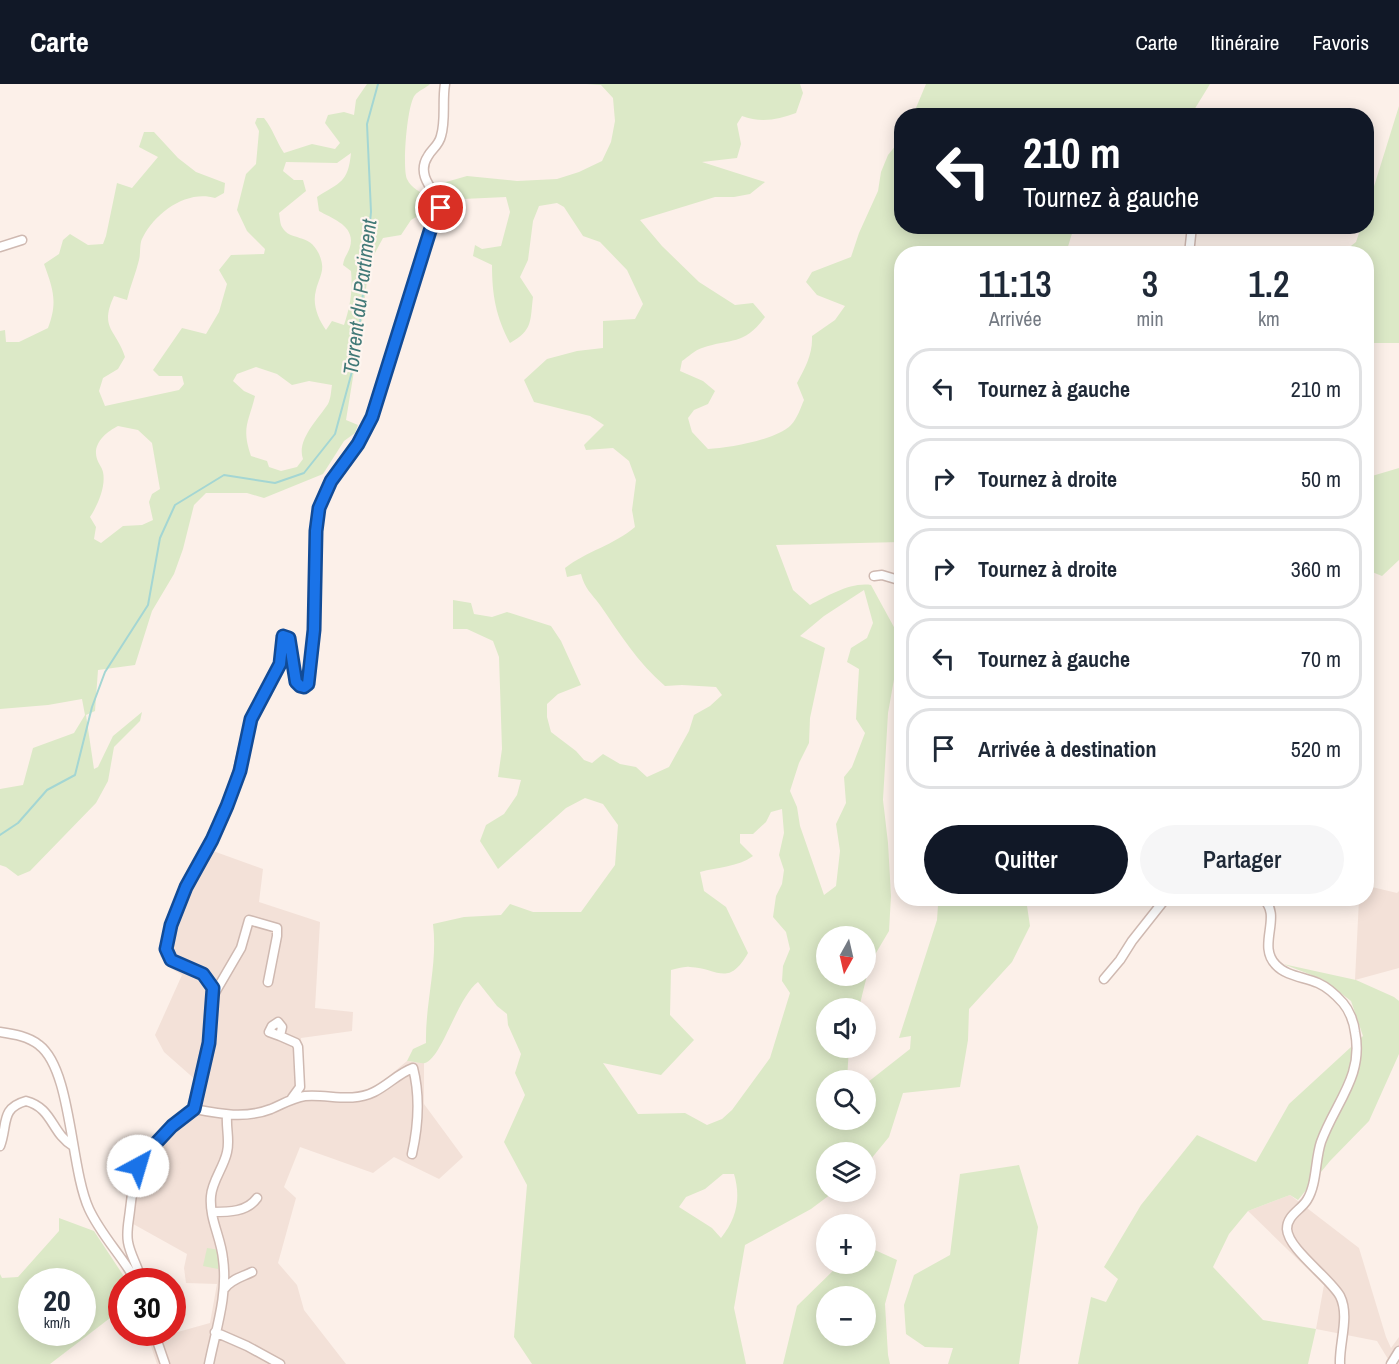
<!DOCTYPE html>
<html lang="fr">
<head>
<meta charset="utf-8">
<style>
	:root { --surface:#fff; --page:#f6f6f7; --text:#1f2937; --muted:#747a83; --line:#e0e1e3; --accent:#111827 }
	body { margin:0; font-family:"Archivo Narrow",sans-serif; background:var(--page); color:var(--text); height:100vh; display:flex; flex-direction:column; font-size:22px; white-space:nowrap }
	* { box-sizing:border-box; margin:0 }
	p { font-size:20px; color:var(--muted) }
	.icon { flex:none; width:33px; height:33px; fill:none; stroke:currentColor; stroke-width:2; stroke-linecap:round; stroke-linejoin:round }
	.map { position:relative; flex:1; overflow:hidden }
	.sheet { position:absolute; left:894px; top:162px; width:480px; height:660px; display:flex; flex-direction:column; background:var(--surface); border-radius:24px; box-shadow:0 3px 15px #0003 }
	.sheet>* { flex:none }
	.top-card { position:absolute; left:894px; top:24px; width:480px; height:126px; border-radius:24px; box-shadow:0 3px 15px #0003; background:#111827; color:#fff; overflow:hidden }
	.needle { width:39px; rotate:188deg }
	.fabs { position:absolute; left:816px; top:842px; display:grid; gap:12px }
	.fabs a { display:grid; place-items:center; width:60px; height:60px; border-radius:50%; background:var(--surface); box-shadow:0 3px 15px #0003; font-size:30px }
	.speed { position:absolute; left:18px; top:1184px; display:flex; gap:12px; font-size:30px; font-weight:700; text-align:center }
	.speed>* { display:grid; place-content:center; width:78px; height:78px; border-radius:50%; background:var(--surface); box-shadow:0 3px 15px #0003; line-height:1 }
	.speed small { font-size:15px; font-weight:400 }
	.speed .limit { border:9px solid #d22; background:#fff; color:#111 }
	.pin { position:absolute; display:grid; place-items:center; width:51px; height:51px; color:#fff; margin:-26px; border:3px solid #fff; border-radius:50%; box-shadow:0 2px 6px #0007 }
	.me { position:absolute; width:66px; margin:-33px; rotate:39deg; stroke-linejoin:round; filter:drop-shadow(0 0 4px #0008) }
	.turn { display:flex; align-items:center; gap:21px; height:126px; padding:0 30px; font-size:27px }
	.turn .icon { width:78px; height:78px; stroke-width:2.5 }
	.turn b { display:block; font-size:42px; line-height:51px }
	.eta { display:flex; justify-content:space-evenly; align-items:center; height:102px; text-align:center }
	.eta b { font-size:36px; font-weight:600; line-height:42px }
	.primary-button { display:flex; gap:12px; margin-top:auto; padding:12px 30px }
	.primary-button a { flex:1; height:69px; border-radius:36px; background:var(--accent); color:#fff; font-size:24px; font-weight:600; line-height:69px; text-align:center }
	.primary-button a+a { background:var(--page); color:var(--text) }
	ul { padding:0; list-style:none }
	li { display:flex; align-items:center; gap:18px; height:81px; margin:0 12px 9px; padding:0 18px; border:3px solid var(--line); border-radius:24px }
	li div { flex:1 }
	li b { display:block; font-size:22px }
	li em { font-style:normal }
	header { display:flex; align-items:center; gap:36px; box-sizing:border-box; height:84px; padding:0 30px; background:var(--accent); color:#fff }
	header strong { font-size:28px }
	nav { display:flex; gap:33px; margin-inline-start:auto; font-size:21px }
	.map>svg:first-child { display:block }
	.residential { fill:#f3e1d8 }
	.green { fill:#dce9c7; fill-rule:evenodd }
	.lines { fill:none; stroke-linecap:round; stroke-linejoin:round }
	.stream { stroke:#a4d6d3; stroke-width:2 }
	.minor-casing { stroke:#cfb9b1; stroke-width:11 }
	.minor { stroke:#fff; stroke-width:8 }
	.route-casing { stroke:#114b97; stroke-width:15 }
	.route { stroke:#1a73e8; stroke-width:10 }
	.labels { text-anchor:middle; stroke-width:4.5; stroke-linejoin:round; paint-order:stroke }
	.water-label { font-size:21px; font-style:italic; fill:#417977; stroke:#fef5ef }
</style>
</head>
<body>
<header>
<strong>Carte</strong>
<nav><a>Carte</a><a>Itinéraire</a><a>Favoris</a></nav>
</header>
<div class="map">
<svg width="1399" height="1280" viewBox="0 0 1399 1280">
	<rect width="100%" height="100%" fill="#fcf0e9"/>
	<path class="residential" d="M202 763 263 785 259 818 320 838 315 924 353 928 352 947 301 954 303 1007 332 1011 356 1009 377 1002 407 977 424 979V1020L463 1073 439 1095 394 1073 373 1089 300 1063 284 1103 296 1114 278 1179 297 1201 304 1226 346 1280H157L149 1256 210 1239 217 1200 186 1199 184 1184 187 1170 126 1136 132 1084 141 1070 190 1022 196 1010 198 998 164 968 155 951 182 891 169 883 160 872 168 840Z
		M1372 803 1397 809 1399 807V884L1355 896 1359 815 1366 814 1367 807Z
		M1290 1111 1359 1164 1386 1253 1391 1264 1399 1253V1280H1391L1377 1257 1316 1245 1324 1201 1248 1127Z"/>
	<path class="green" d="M367 0H430C426 4 418 7 415 11 407 20 402 84 407 95 411 104 421 109 429 112L431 120 423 129 411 136 401 151 383 154 369 180 362 238 346 336 358 341 355 349 344 357 323 390 264 414 247 409H206L194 421 183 465 174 490 152 527 135 581 98 586 95 627 86 631 94 685 98 683 113 652 142 628 140 637 114 663 108 697 96 719 30 787 18 792 6 783 0 781V705L23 701 33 664 74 649 85 631 82 615 48 621 0 625V247L5 246 6 258H19L48 244C58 218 53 205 44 180L59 170 63 156 70 150 88 161 103 160 106 152 117 99 132 104 158 73 139 63 144 48H154L178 74 196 88 225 99 224 109 215 114C187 106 156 128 143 153 139 159 141 168 139 176 136 189 130 202 127 216L114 212C99 245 116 245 125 273L118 285 103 294 99 307 105 322 179 306 184 300 182 292H159L153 286 182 244 206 250 219 228 227 200 219 186 231 171 264 170 265 165 247 147 237 126 246 90 256 80 259 47 255 39 257 34H264C273 45 276 57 284 69L312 60 335 65 340 59 325 39 328 31 344 28 354 31 356 16ZM351 69C348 99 340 98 317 113L319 127C333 135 356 142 350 163 348 170 344 173 343 181L351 187C353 207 350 223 344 241L332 237 326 246C318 235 312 220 316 206 320 191 326 186 319 170 309 148 290 158 282 143 280 140 280 134 279 129L306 107 303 96H294L283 87 286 78 337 79ZM256 283 277 290 292 301 309 297 332 301C331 307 331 314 328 320 319 334 296 356 303 375L297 383 281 387 269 383 267 377 251 372C241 343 249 338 255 312L244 307 233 297 237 290ZM118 342 138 346 152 359 160 405 152 410 149 418 153 436 142 441 123 442 101 459 94 455 96 443 90 433C98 421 106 402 103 388 102 383 98 379 97 375 92 360 106 348 118 342Z
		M586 0H800L803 9 796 29C778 36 760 39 742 32L737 40 741 60 737 74 702 78 765 98 750 110 734 113H715L640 136 662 162 699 198 735 221 753 219 765 233C744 262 732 254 702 264 695 266 688 273 682 277L680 287 703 297 715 307 708 320 694 326 688 334 692 348 708 365C729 364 776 356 791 341 797 335 801 323 804 316L797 299C805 284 813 270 812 252L835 236 845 222 817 211 806 198 812 188 851 173 859 149 878 107 881 88 888 71 901 55 902 142 1074 143 1066 169 902 170 901 458 776 461 793 506 810 521C828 512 850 498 871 501L901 556 888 629 883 716 888 759 891 812 889 847 870 879 859 924H826V963H849L847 996H826V1035H866V1005L868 998 910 965 911 952 899 954 937 836 938 821 937 815H1026L1030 842 1012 878 969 925 968 956 960 1003 903 1009 889 1053 866 1081V1068H826V1107H835L811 1125 745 1161 734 1224 746 1280H532L514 1253 527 1101 504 1058 525 1011 515 989 521 970 508 941 507 930 497 922 478 898C457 914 442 974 425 979 420 980 412 977 407 977L413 965 426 959C425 919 438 880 433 840L464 833 501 831 510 820 533 828H581L615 781 618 741 603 720 585 714 566 724 498 785 480 757 486 741 504 730 517 711 521 696 498 693 502 665 499 573 493 557 467 545H453V516L471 519 474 530 492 533 507 528 551 542 561 557 581 601 558 610 547 620V633L551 648 576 667 584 676 592 679 603 670 620 680 636 683 647 693 669 683 689 647 694 631 710 622 722 611 716 603 682 601 665 602C638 579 620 550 600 521 591 509 585 505 581 490L567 493 565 484C587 467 614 461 635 443L632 426 636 396 629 377 613 364 586 366 584 361 604 341 590 332 534 318 524 296 547 275 577 267 603 264V237L635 235 643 220 627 186 600 158 583 152 564 123 557 119 539 122 533 137 528 176 520 193 533 213C530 237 533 246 510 259 496 233 492 211 492 181L473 172 475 161 482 165 501 162 510 128 506 113 463 115 450 128 433 99 439 100 467 92 517 97 557 95 579 88 602 77 611 58 615 37 613 14 601 1ZM864 506 873 539 867 554 851 564 847 578 859 585 856 635 865 649 852 683 844 693 846 719 836 740 840 767 836 802 824 811 800 742 797 723 790 707 799 679 809 659 810 634 825 564 800 552 824 532ZM782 725 784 749 779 771 784 786 782 800 776 812 773 833 786 848 790 865 783 882 782 897 790 909 770 974 732 1026 722 1035 707 1041 685 1029 638 1030 603 979 661 991 694 956 670 931 671 886C677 885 684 882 690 883 718 884 728 904 748 869L726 823 704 807 700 788C718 783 738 783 753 772L740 759V750H753L766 738 771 728ZM826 852H866V891H826ZM723 1090H734C741 1114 737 1134 721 1154L712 1144 679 1123 686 1113 705 1105Z
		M926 0H1210L1191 31H913Z
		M1399 22V259H1369L1367 302 1366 170 1342 169 1356 158 1361 143 1366 142 1367 125Z
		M1399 384V476L1382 492 1367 486V433L1373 428 1372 392Z
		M1283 880 1356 896 1394 913 1399 917V970L1369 1037 1330 1077 1298 1116 1290 1111 1248 1127 1229 1150 1213 1183 1263 1236 1316 1245 1308 1280H1078L1091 1213 1106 1218 1118 1195 1104 1183 1141 1121 1197 1051 1256 1078 1289 1020 1363 952 1351 917 1322 895Z
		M1019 1081 1038 1143 1019 1280H948L953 1264 925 1263 906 1250 904 1221 914 1191 950 1171 960 1090Z
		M59 1134 94 1147 123 1191 121 1222 114 1231 50 1280H0V1190L2 1194 18 1193 59 1147ZM32 1197H82V1248H32Z
		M866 1162 897 1176 885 1220 888 1271 890 1280H783L797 1222 841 1179H866ZM826 1212H866V1251H826Z
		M207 1164 220 1166 218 1185 203 1182Z"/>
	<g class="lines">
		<path class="stream" d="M0 751 18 739 47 706 75 691 92 623 105 588 148 521 160 454 175 421 224 391 275 399 304 389 335 350 357 269 371 128 367 40 378 0"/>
		<defs>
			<path id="minor" d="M0 163 22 156
				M1189 170 1192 142
				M874 492 882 491 902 497
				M1262 814C1284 831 1256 861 1276 881 1286 892 1304 893 1318 899 1327 903 1336 911 1343 919 1349 926 1354 938 1355 948 1364 992 1335 1019 1321 1058 1315 1076 1317 1100 1307 1116 1301 1126 1287 1131 1287 1145 1288 1165 1330 1194 1340 1212 1350 1232 1339 1259 1340 1280
				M1104 895 1120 876 1132 857 1166 814
				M213 912 241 864 249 836 277 844V852L268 898
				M0 948C13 950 28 952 39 961 72 986 70 1084 89 1125 101 1151 122 1172 136 1197
				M280 952 269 948 272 942 278 938 282 943 280 952 296 959 298 963 300 1003 292 1014
				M194 1025C220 1030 245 1035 271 1025 283 1020 292 1014 305 1012 329 1010 352 1019 374 1008 388 1001 399 989 413 984 420 1011 418 1043 412 1070
				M0 1062C8 1041 0 1024 26 1017 53 1024 51 1049 73 1062
				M212 1128C229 1128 247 1128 257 1114
				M140 1197V1192C137 1181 130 1170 128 1158 126 1148 129 1136 130 1126 135 1084 136 1081 165 1050 173 1041 190 1033 194 1023 203 1005 219 912 210 898 201 884 182 885 171 876L166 865 167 857C180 807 210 767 228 719 239 691 242 663 251 635 257 616 272 602 279 583 282 573 279 561 283 552L289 554 296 598 300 602 304 603 308 600 314 546 316 447 319 424 331 397 358 360 372 333 430 147 439 132 441 119C432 105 416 90 428 72 432 65 439 61 441 52 446 36 442 17 445 0
				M225 1204C232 1195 242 1193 252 1188
				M154 1248 165 1280
				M215 1248 247 1262 280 1280
				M209 1280C216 1245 228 1211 223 1175 221 1153 209 1135 211 1112 212 1097 224 1083 227 1068 230 1057 226 1044 227 1032
				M1391 1280 1399 1267"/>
		</defs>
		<use href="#minor" class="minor-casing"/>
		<use href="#minor" class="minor"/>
	</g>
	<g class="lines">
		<defs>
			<path id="route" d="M138 1082 143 1073 172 1042 194 1025 209 959 213 904 203 890 171 876 166 865 171 841 186 803 212 756 227 722 240 687 251 635 280 580 283 552 289 554 296 598 300 602 304 603 308 600 314 546 316 447 319 424 331 397 358 360 372 333 430 147 441 124"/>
		</defs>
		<use href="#route" class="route-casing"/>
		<use href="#route" class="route"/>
	</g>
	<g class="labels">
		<g class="water-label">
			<text transform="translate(360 213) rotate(-83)" y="7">Torrent du Partiment</text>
		</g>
	</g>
</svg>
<div class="fabs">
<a><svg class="needle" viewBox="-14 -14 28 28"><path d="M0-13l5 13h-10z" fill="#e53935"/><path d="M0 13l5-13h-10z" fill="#747a83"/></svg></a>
<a><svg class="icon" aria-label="sound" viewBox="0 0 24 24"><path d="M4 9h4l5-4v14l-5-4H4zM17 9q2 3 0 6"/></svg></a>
<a><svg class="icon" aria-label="search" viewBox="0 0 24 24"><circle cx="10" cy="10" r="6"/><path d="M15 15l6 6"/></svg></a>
<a><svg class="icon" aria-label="layers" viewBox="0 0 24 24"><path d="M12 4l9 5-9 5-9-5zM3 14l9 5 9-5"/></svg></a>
<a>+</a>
<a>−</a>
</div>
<div class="speed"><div>20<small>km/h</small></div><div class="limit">30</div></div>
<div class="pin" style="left:441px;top:124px;background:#d93025"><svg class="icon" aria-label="arrive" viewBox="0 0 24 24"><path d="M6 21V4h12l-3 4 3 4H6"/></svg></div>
<svg class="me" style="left:138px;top:1082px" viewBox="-20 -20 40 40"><circle r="19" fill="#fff"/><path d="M0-13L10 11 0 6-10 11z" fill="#1a73e8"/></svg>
<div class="top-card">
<div class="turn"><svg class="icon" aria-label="left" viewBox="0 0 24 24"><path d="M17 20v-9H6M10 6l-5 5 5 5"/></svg><div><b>210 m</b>Tournez à gauche</div></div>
</div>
<section class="sheet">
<div class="eta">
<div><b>11:13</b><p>Arrivée</p></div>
<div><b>3</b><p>min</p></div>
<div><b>1.2</b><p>km</p></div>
</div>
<ul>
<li><svg class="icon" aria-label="left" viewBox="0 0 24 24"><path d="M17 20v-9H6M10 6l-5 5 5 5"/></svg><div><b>Tournez à gauche</b></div><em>210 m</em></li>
<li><svg class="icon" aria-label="right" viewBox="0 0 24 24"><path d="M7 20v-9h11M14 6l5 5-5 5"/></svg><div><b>Tournez à droite</b></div><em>50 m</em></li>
<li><svg class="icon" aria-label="right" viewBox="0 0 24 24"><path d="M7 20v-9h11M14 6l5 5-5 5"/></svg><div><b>Tournez à droite</b></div><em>360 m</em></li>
<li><svg class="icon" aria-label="left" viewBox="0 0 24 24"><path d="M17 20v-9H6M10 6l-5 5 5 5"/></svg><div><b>Tournez à gauche</b></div><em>70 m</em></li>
<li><svg class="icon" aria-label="arrive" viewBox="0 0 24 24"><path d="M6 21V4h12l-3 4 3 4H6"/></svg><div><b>Arrivée à destination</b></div><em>520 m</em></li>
</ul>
<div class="primary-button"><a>Quitter</a><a>Partager</a></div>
</section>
</div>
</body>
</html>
